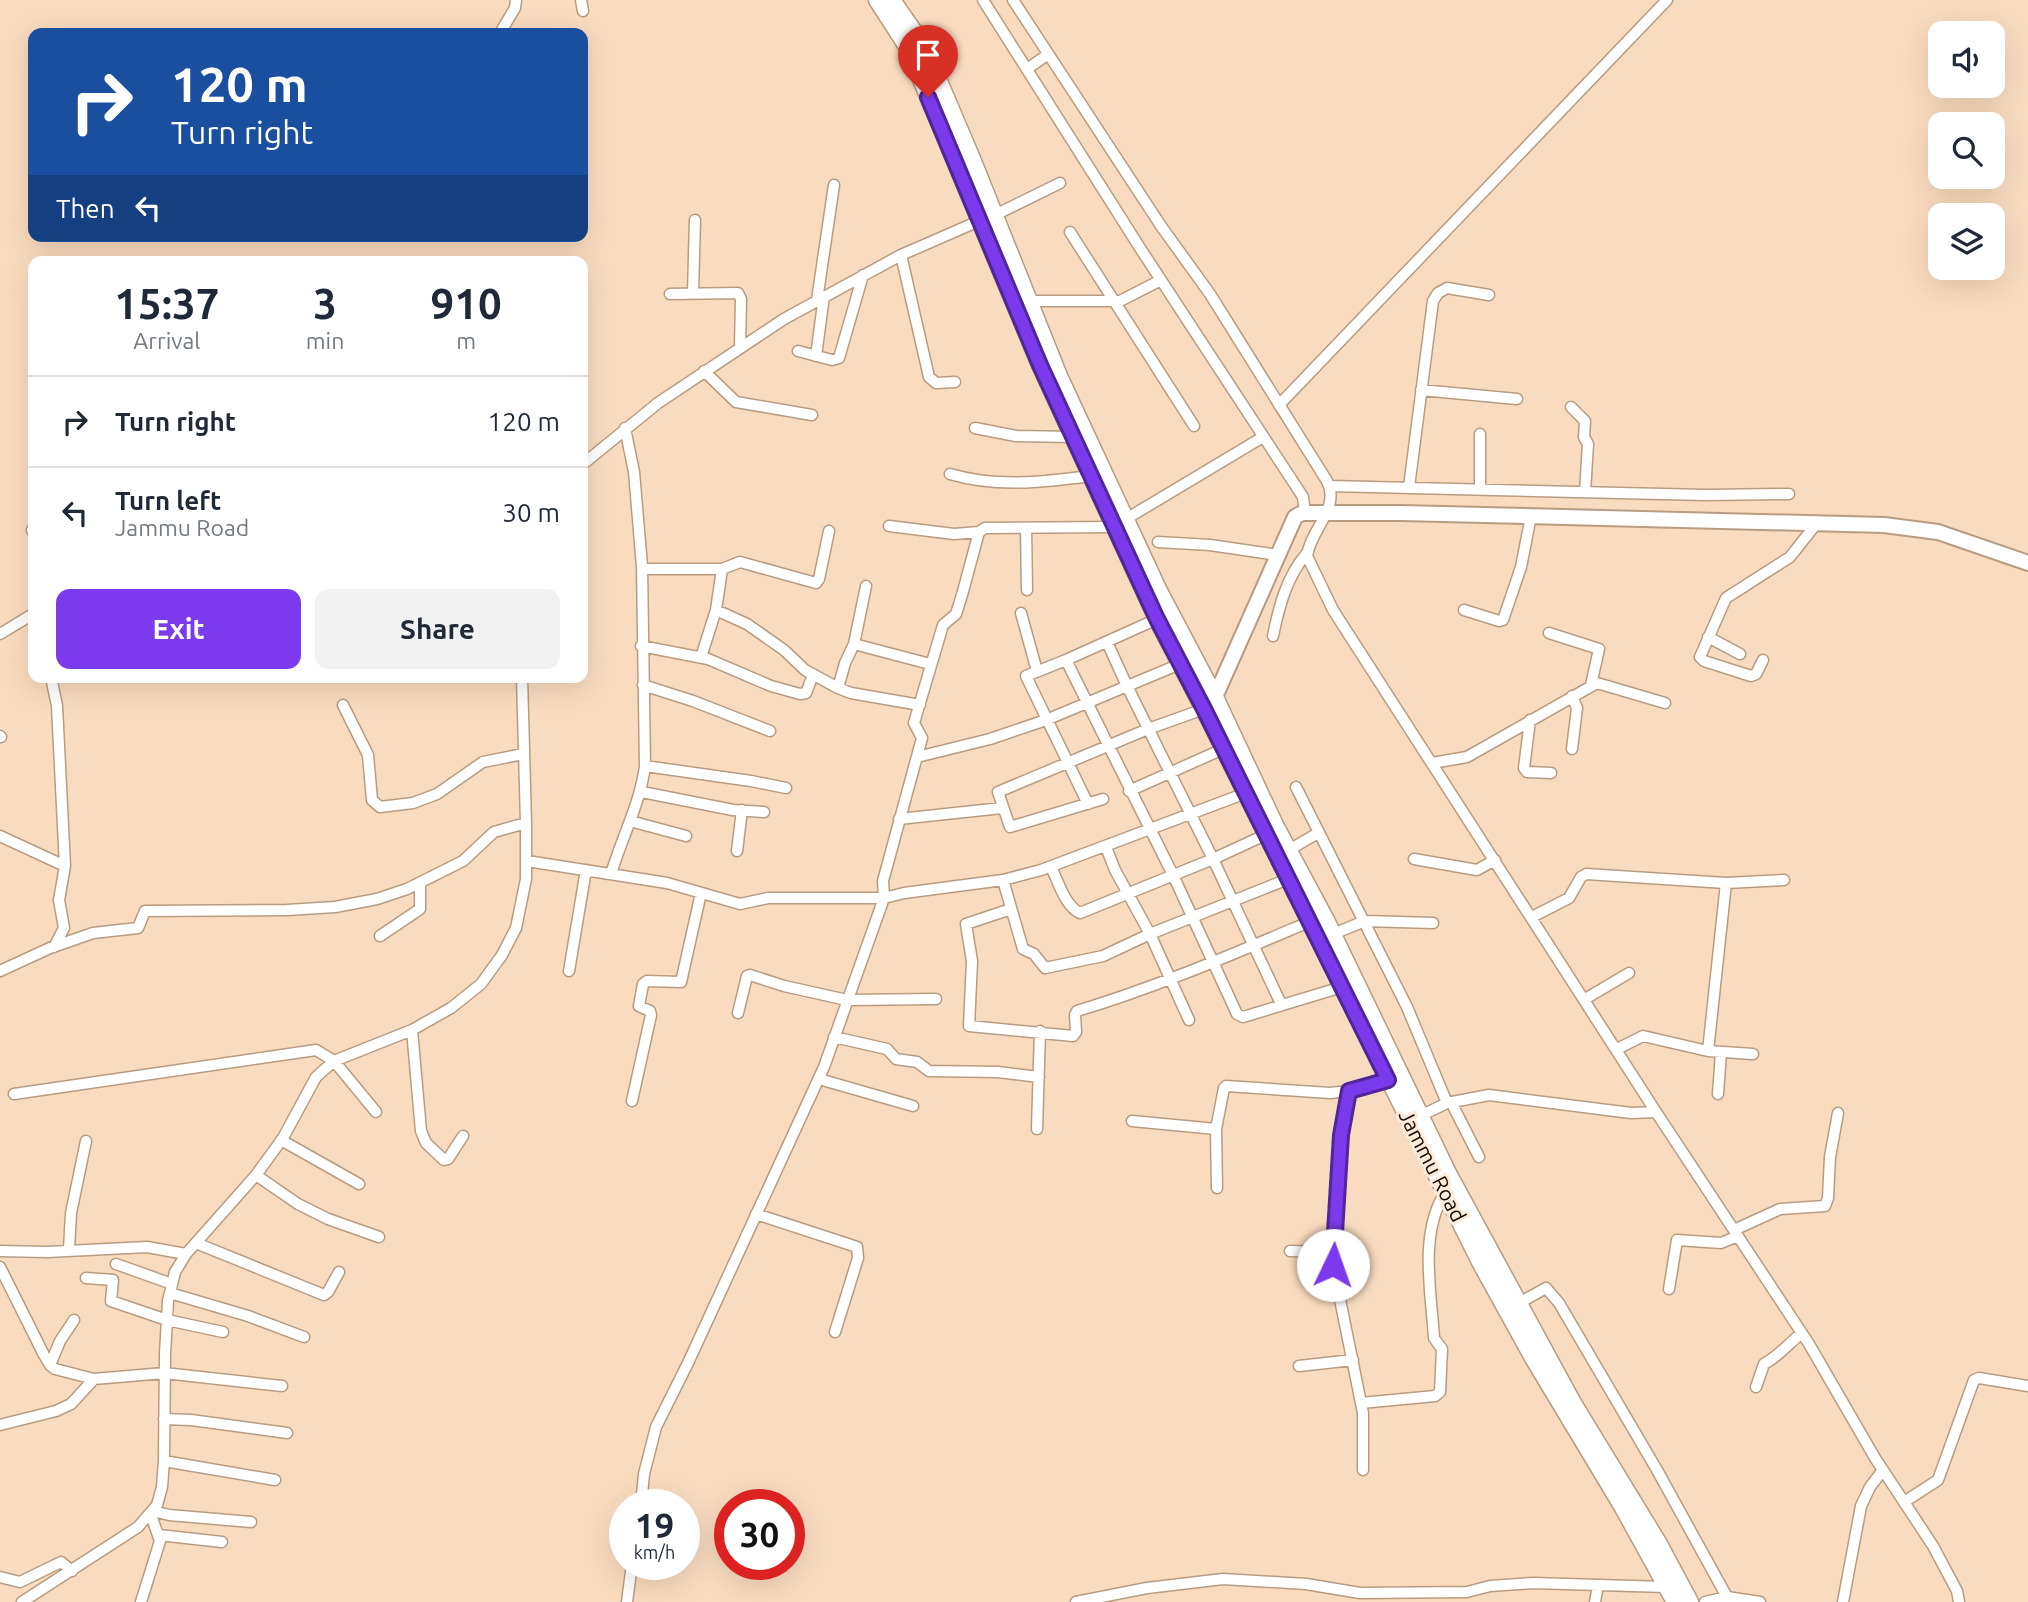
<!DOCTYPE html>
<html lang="en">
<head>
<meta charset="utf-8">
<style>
	:root { --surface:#fff; --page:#f2f2f3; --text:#1f2937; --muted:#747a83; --line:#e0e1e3; --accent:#7c3aed }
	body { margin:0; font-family:Ubuntu,sans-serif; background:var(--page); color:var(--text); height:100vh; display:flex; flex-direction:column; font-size:26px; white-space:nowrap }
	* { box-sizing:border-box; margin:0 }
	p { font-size:23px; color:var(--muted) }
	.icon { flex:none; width:38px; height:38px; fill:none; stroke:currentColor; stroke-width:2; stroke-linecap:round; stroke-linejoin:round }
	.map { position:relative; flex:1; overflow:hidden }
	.panel { position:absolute; left:28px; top:256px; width:560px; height:427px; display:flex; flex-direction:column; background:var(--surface); border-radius:14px; box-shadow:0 7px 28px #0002 }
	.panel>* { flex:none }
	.top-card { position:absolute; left:28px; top:28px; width:560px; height:214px; border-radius:14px; box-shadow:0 7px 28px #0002; background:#1a4fa0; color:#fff; overflow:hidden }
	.fabs { position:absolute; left:1928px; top:21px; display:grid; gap:14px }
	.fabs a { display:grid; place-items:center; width:77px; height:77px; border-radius:14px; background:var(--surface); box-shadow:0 7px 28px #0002; font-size:35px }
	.speed { position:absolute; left:609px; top:1489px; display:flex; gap:14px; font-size:35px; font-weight:700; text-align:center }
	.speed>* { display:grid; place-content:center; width:91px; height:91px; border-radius:50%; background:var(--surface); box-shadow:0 7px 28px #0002; line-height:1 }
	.speed small { font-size:18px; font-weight:400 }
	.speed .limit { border:10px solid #d22; background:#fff; color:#111 }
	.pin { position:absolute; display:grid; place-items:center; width:60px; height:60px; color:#fff; margin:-72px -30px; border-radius:50% 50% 50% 0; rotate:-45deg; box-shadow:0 0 7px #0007 }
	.pin .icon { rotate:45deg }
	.me { position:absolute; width:77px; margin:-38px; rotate:3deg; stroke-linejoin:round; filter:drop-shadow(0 0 5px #0008) }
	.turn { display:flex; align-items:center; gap:24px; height:147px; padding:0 28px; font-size:32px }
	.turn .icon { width:91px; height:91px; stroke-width:2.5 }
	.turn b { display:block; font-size:49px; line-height:60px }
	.then { display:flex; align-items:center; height:66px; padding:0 28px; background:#0003; gap:14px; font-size:26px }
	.eta { display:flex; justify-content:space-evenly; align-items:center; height:119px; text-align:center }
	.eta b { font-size:42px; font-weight:600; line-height:49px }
	.action { display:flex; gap:14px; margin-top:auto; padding:14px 28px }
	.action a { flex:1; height:80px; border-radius:14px; background:var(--accent); color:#fff; font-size:28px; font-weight:600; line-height:80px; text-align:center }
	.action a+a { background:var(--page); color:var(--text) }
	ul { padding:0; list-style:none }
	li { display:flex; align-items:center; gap:21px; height:91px; padding:0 28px; border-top:2px solid var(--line) }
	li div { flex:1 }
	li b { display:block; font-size:26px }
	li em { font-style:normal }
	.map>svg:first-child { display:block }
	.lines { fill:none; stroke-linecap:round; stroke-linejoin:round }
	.street-casing { stroke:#b89c81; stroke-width:13 }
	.secondary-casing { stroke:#b89c81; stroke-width:18 }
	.primary-casing { stroke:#b89c81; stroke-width:19 }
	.street { stroke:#fff; stroke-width:10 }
	.secondary { stroke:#fff; stroke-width:14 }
	.primary { stroke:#fff; stroke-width:16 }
	.route-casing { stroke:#51269a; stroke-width:18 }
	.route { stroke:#7c3aed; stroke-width:12 }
	.labels { text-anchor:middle; stroke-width:6; stroke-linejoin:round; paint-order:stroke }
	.street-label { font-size:21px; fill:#120902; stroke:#fdebda }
</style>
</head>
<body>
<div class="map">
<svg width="2028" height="1602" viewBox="0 0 2028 1602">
	<rect width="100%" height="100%" fill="#f9dbbf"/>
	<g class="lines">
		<defs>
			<path id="street" d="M581 0 583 11
				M983 0 1140 248 1303 497 1305 513
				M1013 0 1161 226 1210 294 1327 481C1341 508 1310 530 1307 556L1333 610 1656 1112 1809 1344 1875 1458 1933 1546 1957 1591 1959 1602
				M500 33 515 8 516 0
				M1027 69 1047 55
				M995 215 1060 183
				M1070 232 1194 426
				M901 255 929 377 936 383 955 382
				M693 293 695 220
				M670 294 738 293 741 299 740 348
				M817 300 834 185
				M1029 301H1120L1161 280
				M798 351 832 360 839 358 863 275
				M816 356 824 296
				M704 371 736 402 812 415
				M1421 390 1517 399
				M1279 405 1667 0
				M1571 407 1585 421 1584 437 1588 444 1585 492
				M975 428 1016 436 1073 437
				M583 464 658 403 784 319 901 255 979 221
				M950 474C997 488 1043 482 1091 476
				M1330 486 1705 495 1789 494
				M1409 487 1433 301 1438 293 1447 288 1489 295
				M1480 489V434
				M1126 519 1263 437
				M889 526 954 534 979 532
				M1026 528 1027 590
				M32 530 33 532
				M1158 542 1210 545 1278 555
				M642 569H722L740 562 816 583 819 579 829 531
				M716 610 747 624 784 650 805 670 838 688 851 693 920 705
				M1464 610 1499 621 1503 620 1521 567 1531 516
				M1021 613 1037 671
				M1549 633 1599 649 1591 685
				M0 634 33 614
				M1273 636C1279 606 1287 576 1307 553
				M1708 637 1740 654
				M1107 642 1127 686 1213 859 1281 1004
				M854 644 930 664
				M641 646 708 659 771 686 800 694 806 693 813 675
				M701 657 716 610 722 569
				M1066 660 1173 875 1237 1014 1243 1017 1342 987
				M1763 660 1756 674 1751 676 1704 661 1700 657 1726 598 1790 557 1817 523
				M51 677 57 706 65 866 59 900 64 928 54 947
				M643 685 693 701 770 731
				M838 688 845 663 854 644 866 586
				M343 705 368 755 372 800 380 807 413 803 437 794 483 762 523 754
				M1530 720 1524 768 1527 772 1551 773
				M0 736 1 737
				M1572 749 1577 708 1572 696
				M917 757 990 739 1046 720 1180 664
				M1432 763 1467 757 1597 683 1665 703
				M645 766 751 781 786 788
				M1296 787 1407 1007 1447 1103
				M1129 791 1223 749
				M642 792 733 810 764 812
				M1103 799 1010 827 998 792 1148 729 1204 709
				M1088 804 1026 676 1066 660 1157 619
				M899 819 1002 808
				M630 821 686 836
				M0 836 65 866
				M1106 847 1115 870 1150 934 1189 1020
				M1289 850 1318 833
				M737 851 742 810
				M1414 859 1477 870 1495 860
				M527 861 667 883 740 904 768 898H884L883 881 922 738 914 723 943 625 956 614 962 595 979 532 985 528 1114 527
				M1051 867C1058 881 1065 906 1080 913L1213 859 1265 835
				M611 874C622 837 640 804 645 766L642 566 634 472 625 428
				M1003 880 1023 949 1034 954 1045 968 1103 956 1150 934 1288 879
				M1011 909 966 924 972 961 969 1026 1073 1036 1076 1032 1075 1015 1077 1011C1157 987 1233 954 1309 922
				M1532 917 1569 898 1581 877 1586 874 1726 883
				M1333 934 1365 921 1433 923
				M380 936 420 909V883
				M0 971 50 948 93 933 138 928 145 911 287 910 335 907 377 899 407 889 463 861 494 832 526 823
				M569 971 586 870
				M1585 999 1629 973
				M738 1013 747 976 750 975 784 986 847 1000 936 999
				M412 1030 421 1131 426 1143 444 1160 448 1159 463 1136
				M834 1037 887 1049 896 1059 917 1062 929 1071 998 1072 1039 1077
				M1617 1049 1643 1036 1708 1051 1726 883 1784 880
				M1708 1051 1753 1054
				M819 1079 913 1106
				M1349 1091 1341 1135 1333 1252V1265L1363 1413V1470
				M14 1094 316 1050 334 1061 376 1112
				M1718 1094 1721 1052
				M632 1101 651 1015 650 1011 639 1006 643 984 647 981 681 982 701 893
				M1451 1102 1479 1157
				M1420 1116 1447 1103 1489 1095 1631 1113 1656 1112
				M1132 1121 1216 1129
				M1037 1129 1040 1031
				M281 1140 359 1184
				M256 1175 298 1204 328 1219 379 1237
				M1217 1188 1216 1129 1224 1088 1226 1086 1330 1093 1349 1091 1388 1080
				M756 1214 857 1247 858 1258 835 1332
				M1734 1230 1780 1209 1825 1206 1828 1198 1830 1157 1838 1113
				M196 1243 324 1295 328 1292 339 1272
				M69 1249 71 1213 86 1141
				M0 1251 47 1252 147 1247 186 1254
				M1290 1251 1333 1252
				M116 1264 172 1284
				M0 1267 44 1355 50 1365 55 1369 94 1379 164 1373 282 1386
				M86 1278 113 1280 111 1301 167 1320 223 1332
				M1669 1289 1677 1240 1721 1243 1738 1236
				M170 1293 248 1316 304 1337
				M1519 1303 1546 1288 1559 1303 1657 1470 1727 1597
				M50 1365 60 1341 74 1320
				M1299 1366 1353 1360
				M1756 1387 1764 1364C1779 1356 1788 1344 1802 1333
				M1361 1403 1435 1396 1440 1392 1442 1349 1434 1338C1431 1290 1419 1235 1445 1192
				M164 1419 191 1420 287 1433
				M0 1425 56 1411 71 1404 94 1379
				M164 1461 275 1480
				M1904 1502 1938 1480 1974 1380 1979 1378 2028 1386
				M641 1505 644 1474 656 1427 688 1363 824 1067 884 898 904 893 1003 880 1041 870 1246 793
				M153 1511 169 1515 251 1522
				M159 1535 222 1542
				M0 1577 20 1582 61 1562 72 1571
				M22 1602 138 1527 157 1505 162 1487 164 1461 165 1354 168 1301 175 1272 186 1254 256 1175 283 1138 316 1077 334 1061 412 1030 451 1008 481 984 502 955 516 928 526 879V823L522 677
				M141 1602 160 1541 151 1515
				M627 1602 632 1564
				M1076 1602 1147 1588 1223 1579 1306 1584 1360 1593 1467 1592 1490 1586 1533 1583 1666 1587
				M1595 1602 1598 1585
				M1705 1602 1727 1597 1760 1602
				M1843 1602 1861 1506 1870 1487 1883 1470"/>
			<path id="secondary" d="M1211 702 1215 697 1295 517 1302 513H1401L1884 525 1938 532 2028 563"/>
			<path id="primary" d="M877 0 908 48 1040 365 1157 619 1204 709 1480 1262 1533 1358 1622 1506 1675 1602
				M892 0 924 46 973 161 1059 376 1159 591 1215 697 1275 825 1326 920 1448 1173 1573 1403 1659 1544 1690 1602"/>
		</defs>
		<use href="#street" class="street-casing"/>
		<use href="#secondary" class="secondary-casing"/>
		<use href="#primary" class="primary-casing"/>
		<use href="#street" class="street"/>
		<use href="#secondary" class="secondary"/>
		<use href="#primary" class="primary"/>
	</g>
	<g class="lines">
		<defs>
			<path id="route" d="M928 97 1040 365 1157 619 1204 709 1388 1080 1349 1091 1341 1135 1333 1265"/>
		</defs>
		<use href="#route" class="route-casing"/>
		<use href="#route" class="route"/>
	</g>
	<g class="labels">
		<g class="street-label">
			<text transform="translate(1432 1166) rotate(63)" y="7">Jammu Road</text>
		</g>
	</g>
</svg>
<div class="fabs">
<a><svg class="icon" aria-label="sound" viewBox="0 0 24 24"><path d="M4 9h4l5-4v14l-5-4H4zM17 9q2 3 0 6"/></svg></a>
<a><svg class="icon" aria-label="search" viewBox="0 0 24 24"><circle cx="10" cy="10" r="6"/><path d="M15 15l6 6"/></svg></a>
<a><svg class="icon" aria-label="layers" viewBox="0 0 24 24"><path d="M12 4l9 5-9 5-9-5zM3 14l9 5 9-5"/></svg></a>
</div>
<div class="speed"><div>19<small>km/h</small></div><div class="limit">30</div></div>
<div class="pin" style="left:928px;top:97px;background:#d93025"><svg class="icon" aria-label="arrive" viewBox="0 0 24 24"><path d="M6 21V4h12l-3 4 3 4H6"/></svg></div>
<svg class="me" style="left:1333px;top:1265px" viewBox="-20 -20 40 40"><circle r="19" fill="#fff"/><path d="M0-13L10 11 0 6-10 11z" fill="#7c3aed"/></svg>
<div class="top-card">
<div class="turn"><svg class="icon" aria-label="right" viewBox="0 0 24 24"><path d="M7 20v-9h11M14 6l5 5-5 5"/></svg><div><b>120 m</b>Turn right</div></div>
<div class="then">Then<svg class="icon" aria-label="left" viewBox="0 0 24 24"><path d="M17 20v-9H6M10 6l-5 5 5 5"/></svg></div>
</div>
<section class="panel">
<div class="eta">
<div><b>15:37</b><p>Arrival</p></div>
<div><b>3</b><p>min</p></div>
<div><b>910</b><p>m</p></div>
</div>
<ul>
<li><svg class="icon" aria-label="right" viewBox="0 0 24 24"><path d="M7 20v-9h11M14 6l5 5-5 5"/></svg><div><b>Turn right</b></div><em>120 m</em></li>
<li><svg class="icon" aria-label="left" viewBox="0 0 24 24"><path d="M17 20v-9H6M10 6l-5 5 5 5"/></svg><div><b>Turn left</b><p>Jammu Road</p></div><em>30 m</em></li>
</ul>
<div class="action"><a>Exit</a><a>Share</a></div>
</section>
</div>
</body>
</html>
